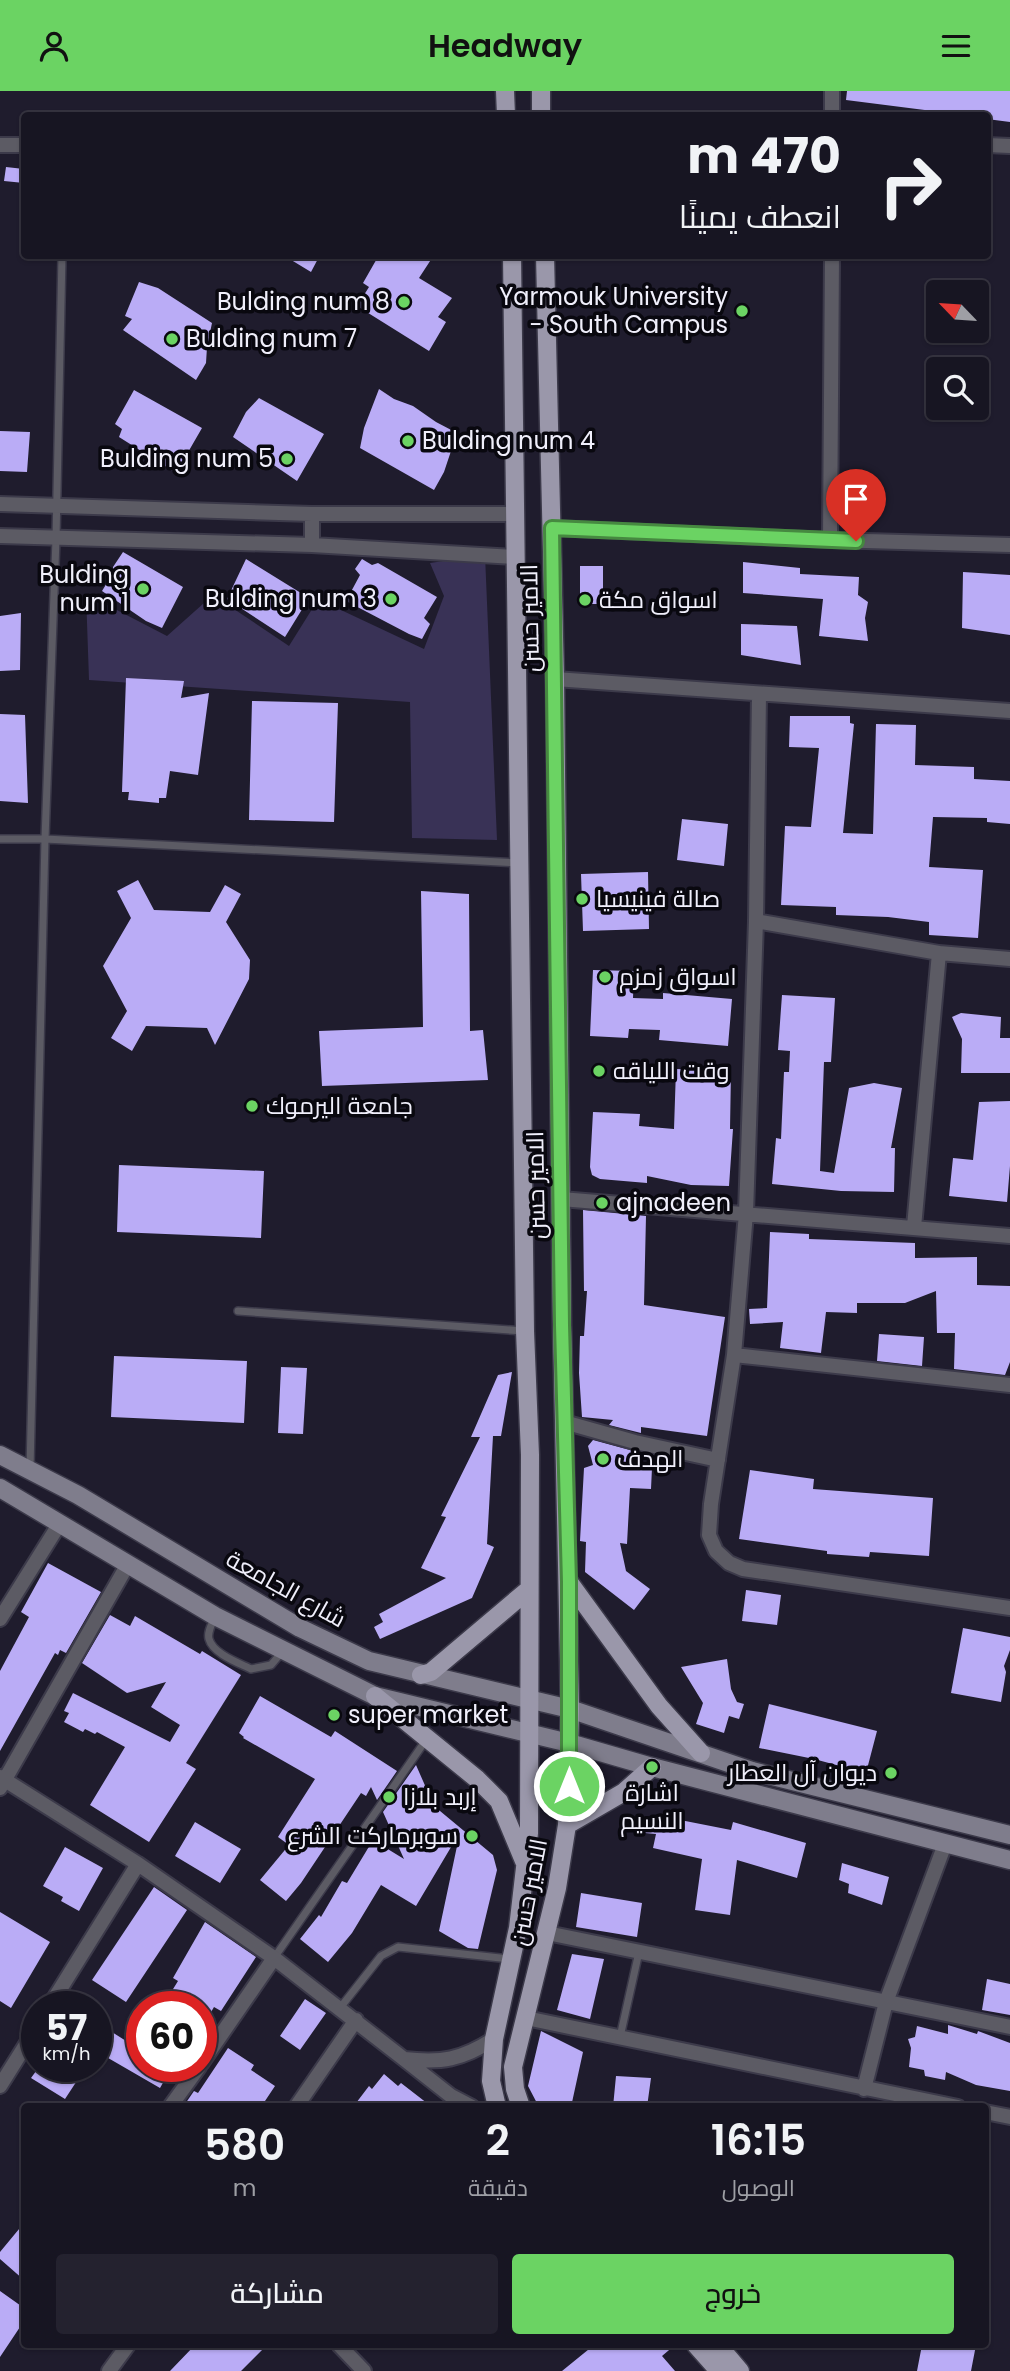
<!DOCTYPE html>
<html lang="ar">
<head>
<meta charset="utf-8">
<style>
	:root { --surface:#171522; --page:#24222f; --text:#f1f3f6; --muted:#9e9fa5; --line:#363440; --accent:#6bd363 }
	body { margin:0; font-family:Poppins,Cairo,sans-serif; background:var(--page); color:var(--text); direction:rtl; height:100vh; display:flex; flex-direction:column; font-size:26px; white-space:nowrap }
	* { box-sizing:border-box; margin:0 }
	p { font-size:23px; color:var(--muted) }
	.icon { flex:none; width:38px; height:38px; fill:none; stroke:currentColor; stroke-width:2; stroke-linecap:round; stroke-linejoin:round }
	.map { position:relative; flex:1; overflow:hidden; direction:ltr }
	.panel { position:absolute; left:21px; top:2012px; width:968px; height:245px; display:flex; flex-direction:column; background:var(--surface); border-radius:7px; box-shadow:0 2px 5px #0004,0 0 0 2px var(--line); direction:rtl }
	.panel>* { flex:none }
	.banner { position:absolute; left:21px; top:21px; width:970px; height:147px; border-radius:7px; box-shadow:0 2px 5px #0004,0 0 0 2px var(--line); direction:rtl; background:#171522; color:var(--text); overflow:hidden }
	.needle { width:46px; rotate:295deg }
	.fabs { position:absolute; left:926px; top:189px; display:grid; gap:14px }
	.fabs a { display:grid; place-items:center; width:63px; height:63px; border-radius:7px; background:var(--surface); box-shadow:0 2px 5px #0004,0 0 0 2px var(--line); font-size:35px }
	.speed { position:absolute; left:21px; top:1900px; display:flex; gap:14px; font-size:35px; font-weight:700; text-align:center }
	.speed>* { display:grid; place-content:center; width:91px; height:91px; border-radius:50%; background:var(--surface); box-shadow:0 2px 5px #0004,0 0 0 2px var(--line); line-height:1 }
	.speed small { font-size:18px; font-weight:400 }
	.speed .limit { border:10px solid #d22; background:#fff; color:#111 }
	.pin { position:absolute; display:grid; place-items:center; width:60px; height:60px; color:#fff; margin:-72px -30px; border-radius:50% 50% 50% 0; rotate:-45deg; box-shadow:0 0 7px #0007 }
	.pin .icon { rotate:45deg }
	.me { position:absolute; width:77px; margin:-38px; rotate:0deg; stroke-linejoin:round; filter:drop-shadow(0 0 5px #0008) }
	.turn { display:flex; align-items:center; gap:24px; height:147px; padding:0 35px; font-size:32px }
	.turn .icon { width:91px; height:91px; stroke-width:2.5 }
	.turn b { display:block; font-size:49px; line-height:60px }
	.eta { display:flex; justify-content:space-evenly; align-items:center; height:119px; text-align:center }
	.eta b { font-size:42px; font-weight:600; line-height:49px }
	.primary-button { display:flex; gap:14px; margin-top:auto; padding:14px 35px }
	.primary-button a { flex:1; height:80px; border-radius:7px; background:var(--accent); color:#111; font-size:28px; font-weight:600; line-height:80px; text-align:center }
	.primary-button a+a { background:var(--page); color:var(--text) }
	header { display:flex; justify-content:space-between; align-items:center; height:91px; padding:0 35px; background:var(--accent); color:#111; font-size:32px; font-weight:600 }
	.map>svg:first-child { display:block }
	.green { fill:#393256 }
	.building { fill:#baacf6 }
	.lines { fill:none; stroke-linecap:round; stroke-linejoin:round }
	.lane-casing { stroke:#3c3a4a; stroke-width:10 }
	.street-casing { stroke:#3c3a4a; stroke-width:18 }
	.secondary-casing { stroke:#3c3a4a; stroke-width:21 }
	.primary-casing { stroke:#3c3a4a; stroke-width:21 }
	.lane { stroke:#5c5b64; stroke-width:7 }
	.street { stroke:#5c5b64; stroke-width:14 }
	.secondary { stroke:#7f7d8c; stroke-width:18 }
	.primary { stroke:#9a97aa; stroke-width:18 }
	.route-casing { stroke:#468940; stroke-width:18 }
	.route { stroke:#6bd363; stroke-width:12 }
	.poi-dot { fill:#6bd363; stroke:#09080f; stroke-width:2.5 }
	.labels { text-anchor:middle; stroke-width:7; stroke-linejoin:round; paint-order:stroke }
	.poi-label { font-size:24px; fill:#f0effb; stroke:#09080f; text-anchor:start }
	.street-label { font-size:24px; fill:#f0effb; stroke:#09080f }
</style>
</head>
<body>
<header><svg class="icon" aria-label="menu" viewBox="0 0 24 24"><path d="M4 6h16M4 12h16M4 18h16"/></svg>Headway<svg class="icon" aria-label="person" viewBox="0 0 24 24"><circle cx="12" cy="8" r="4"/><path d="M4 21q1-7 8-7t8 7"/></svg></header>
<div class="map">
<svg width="1010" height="2280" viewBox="0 0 1010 2280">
	<rect width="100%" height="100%" fill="#1f1c2d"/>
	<path class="green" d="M485 464 497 749 412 747 410 611 89 589 86 503 167 545 213 504 289 555 314 515 341 519 424 558 444 505 430 472Z"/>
	<path class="building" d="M847 0H1010V31L987 28V24H964L846 9Z
		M6 76 24 78V92L4 90Z
		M283 164H320L311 181Z
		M379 164H434L419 187 452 207 438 226 446 231 429 260 357 215 369 196 363 192Z
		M139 191 158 197 212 232 207 256 206 272 196 289 123 239 132 228 125 225Z
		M379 298 394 308 413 315 436 331 457 342 444 381 434 399 360 357 364 337Z
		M134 299 202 337 176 382 119 346 122 338 115 333Z
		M259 307 324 343 297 390 233 346 246 321Z
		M0 340 30 341 27 381 0 380Z
		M123 461 183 496 162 537 146 530 102 500 113 482V476Z
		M246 468 309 507 285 546 227 508Z
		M362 468 372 474 378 472 437 506 424 527 430 533 422 548 409 543 346 510 360 484 355 478Z
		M743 471 800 477V483L859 486 858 504 868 511 865 527 868 550 819 545 823 508 743 502Z
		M580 475H603V513H580Z
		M963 481 1010 484V544L962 537Z
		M21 522 20 579 0 580V525Z
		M741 533 797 535 801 574 741 564Z
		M126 587 184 590 181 607 209 602 198 684 170 680 166 707H159V712L128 709 129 701H122Z
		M252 610 338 612 334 731 249 729Z
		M0 623 25 624 28 712 0 710Z
		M790 625H850V632L854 633 843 742 873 743 876 633 916 634 915 674 974 676V688L1010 690V733L987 731V727L933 726 929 776 983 779 978 847 929 844V831L888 826 836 824V816L781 814 785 735 811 736 819 657 789 656Z
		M682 728 728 733 724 775 677 769Z
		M648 781 649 838 583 840 581 783Z
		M138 789 154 819 210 821 225 794 241 803 226 831 250 869 249 888 215 954 207 937 146 935 132 960 111 947 127 920 103 875 131 827 117 800Z
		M421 800 469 803 470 940 483 939 488 989 322 995 319 940 423 936Z
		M593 879 634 880 633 907 663 908V902L732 908 728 955 659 949 660 939 629 938 628 947 590 945Z
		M782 904 835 907 831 971H824L820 1080 834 1082 849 997 874 992 902 997 891 1057H895L894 1101 841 1100 772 1093 776 1047 781 1048 784 981H789L790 960 778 959Z
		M961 922 1001 926 1000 947H1010V982H961L962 948 952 926Z
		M676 978 731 980 730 1038H733L729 1095 691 1094 647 1085V1092L600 1088 592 1084 590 1076 593 1021 640 1023 639 1035 674 1038Z
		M1010 1010V1075L1007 1111 949 1105 953 1067 973 1069 979 1011Z
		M119 1074 264 1080 261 1147 117 1141Z
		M583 1119 646 1125 644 1214 725 1226 707 1345 641 1336V1342L609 1334 613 1329 582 1326 579 1282 580 1245H584L587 1200H584Z
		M770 1141 809 1143V1148L915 1152V1167L977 1166V1194L1010 1195V1271L1005 1284 954 1278 955 1242H937L936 1200 905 1212H857V1222L826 1221 821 1262 780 1257 783 1231 750 1233 749 1218 767 1217Z
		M879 1243 924 1246 922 1275 877 1270Z
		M114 1265 247 1270 244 1332 111 1326Z
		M281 1276 307 1277 303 1343 278 1342Z
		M512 1281 501 1345H493L487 1453 494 1456 472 1507 380 1548 374 1536 383 1531 379 1523 446 1487 421 1477 446 1426 441 1425 480 1346H471L498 1284Z
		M593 1349 641 1362V1376L652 1377 651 1398 630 1397 627 1453 620 1452 626 1480 650 1498 634 1519 585 1481 586 1451 580 1450 584 1377 593 1374 588 1355Z
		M750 1379 814 1388 813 1398 933 1407 929 1465 870 1461 869 1466 827 1463V1460L739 1448Z
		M48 1472 101 1501 66 1562 60 1559 58 1564 55 1562 0 1660V1580L29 1526 21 1521Z
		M746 1499 781 1504 777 1534 742 1530Z
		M110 1524 130 1535 135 1525 200 1563 202 1560 241 1584 186 1672 196 1678 149 1751 90 1714 125 1656 97 1641 95 1643 85 1638 83 1641 64 1631 69 1622 64 1620 73 1602 170 1651 180 1634 151 1616 166 1591 127 1602 82 1572Z
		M963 1537 1010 1546V1559L1004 1575 1006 1581 1001 1611 951 1602Z
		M727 1568 731 1598 737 1611 744 1613 739 1628 729 1625 724 1642 696 1633 703 1612 681 1576Z
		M260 1605 331 1646 335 1640 397 1680 377 1709 371 1696 366 1705 361 1702 301 1792 286 1810 260 1789 289 1754 278 1746 315 1688 243 1647 244 1646 239 1642Z
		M769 1613 877 1640 866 1682 814 1668 759 1657Z
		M416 1674 434 1715 493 1764 497 1779 478 1858 468 1857 439 1840 460 1741 416 1815 381 1794 352 1842 328 1871 300 1848 319 1824 321 1826 342 1790 347 1792 373 1749 404 1768 383 1721Z
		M665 1726 731 1739 733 1731 806 1752 797 1787 737 1769 730 1824 695 1819 702 1768 653 1757 656 1743 634 1741Z
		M195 1731 241 1758 220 1792 175 1765Z
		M65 1756 103 1777 79 1820 61 1810 63 1806 43 1795Z
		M842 1772 889 1786 882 1814 848 1802 849 1793 839 1789Z
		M154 1796 187 1819 126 1911 92 1889Z
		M581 1802 642 1812 637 1846 576 1836Z
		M0 1821 50 1851 11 1917 0 1910Z
		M205 1831 256 1866 221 1920 214 1916 201 1938V1916H162L178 1890 173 1887Z
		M572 1863 604 1868 590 1928 557 1919Z
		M987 1888 1010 1893V1924L982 1919Z
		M305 1908 326 1922 300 1959 280 1945Z
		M96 1931 142 1960V1976H172L160 1997 96 1960Z
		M948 1934 977 1943 978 1940 1010 1952V2000L976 1994 946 1981 945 1989 925 1985 924 1979 909 1976 911 1957 908 1948 915 1946 917 1935 948 1943Z
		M541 1940 583 1961 571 2016H539L528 1995Z
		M228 1957 254 1974 251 1979 275 1995 261 2016H252L247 2013 245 2014 239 2010 235 2016H183L194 2000 198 2002Z
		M39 1976H86L65 2008 31 1987Z
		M384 1983 398 1995 401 1992 432 2016H353L369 1995 372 1998Z
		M616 1985 651 1987 647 2016H613Z
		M24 2132V2189L0 2168V2161Z
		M0 2200 24 2217V2230L0 2266Z
		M195 2254H267L241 2280H170Z
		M594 2254H675L662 2265 675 2280H562Z
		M922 2254H976L971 2280H917Z"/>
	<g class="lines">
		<defs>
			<path id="lane" d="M0 748H45L519 772
				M238 1220 524 1240
				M30 1378 45 748 56 448 62 164
				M215 1526C212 1533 207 1541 209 1548 213 1563 239 1572 251 1578L271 1574 282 1561
				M274 1867 426 1649
				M340 1917 381 1865 398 1856 510 1868
				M620 1946 639 1861"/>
			<path id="street" d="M832 0V24
				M0 54H24
				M987 54 1010 55
				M0 413 312 423H514
				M312 423V454
				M552 437 830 449 1010 454
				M0 445 312 454 514 466
				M830 449 832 164
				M555 588 1010 620
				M759 603 756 830 746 1122 734 1264 711 1413 709 1444 716 1460 729 1472 743 1478 1010 1517
				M756 830 939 862
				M561 1108 1010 1145
				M914 1136 939 862 1010 868
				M734 1264 1010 1294
				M564 1331 635 1351 718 1369
				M0 1528 60 1432
				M0 1686 138 1773 274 1867 404 1968
				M0 1697 128 1473
				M547 1842 1010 1936
				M49 1916 138 1773
				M526 1927 958 2016
				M201 1973 274 1867
				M0 1995 37 1936
				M864 1998 886 1911 945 1753
				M170 2016 199 1976
				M296 2016 356 1929
				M472 2016 451 2005 404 1968C442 1972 461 1969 494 1948
				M985 2021 1010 2026
				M339 2254 364 2280
				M109 2280 128 2254"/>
			<path id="secondary" d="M0 1364 78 1404 300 1537 369 1570 570 1618 752 1680 1010 1744
				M0 1397 215 1525 375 1605 569 1652 652 1676 1010 1769"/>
			<path id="primary" d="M505 0 506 24
				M541 0V24
				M569 1491 659 1615 701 1662
				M421 1584 431 1581 528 1499
				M375 1605 477 1688 499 1710 524 1770
				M567 1734 624 1701 652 1676
				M497 2016 491 1990 494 1948 518 1837 529 1742 530 1364 525 1240 512 164
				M521 2016 515 1998 513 1976 557 1797 567 1734 570 1618 562 1234 555 588 545 164
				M696 2254 719 2280
				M718 2254 740 2280"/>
		</defs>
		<use href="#lane" class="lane-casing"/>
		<use href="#street" class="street-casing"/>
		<use href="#secondary" class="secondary-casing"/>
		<use href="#primary" class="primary-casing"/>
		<use href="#lane" class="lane"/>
		<use href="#street" class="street"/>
		<use href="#secondary" class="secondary"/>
		<use href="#primary" class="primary"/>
	</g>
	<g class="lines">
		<defs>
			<path id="route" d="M569 1695V1491L562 1234 552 437 856 450"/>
		</defs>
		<use href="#route" class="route-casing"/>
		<use href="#route" class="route"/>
	</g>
	<g class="poi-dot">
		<circle cx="404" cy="211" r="7"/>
		<circle cx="742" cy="220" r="7"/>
		<circle cx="172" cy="248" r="7"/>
		<circle cx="408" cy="350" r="7"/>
		<circle cx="287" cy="368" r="7"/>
		<circle cx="143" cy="498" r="7"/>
		<circle cx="391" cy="508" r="7"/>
		<circle cx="585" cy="509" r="7"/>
		<circle cx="582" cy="808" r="7"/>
		<circle cx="605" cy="886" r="7"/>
		<circle cx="599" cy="980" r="7"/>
		<circle cx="252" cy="1015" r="7"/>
		<circle cx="602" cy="1112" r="7"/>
		<circle cx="603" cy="1368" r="7"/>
		<circle cx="334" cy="1624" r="7"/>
		<circle cx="652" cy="1676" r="7"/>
		<circle cx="891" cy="1682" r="7"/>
		<circle cx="389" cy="1706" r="7"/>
		<circle cx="472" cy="1745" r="7"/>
	</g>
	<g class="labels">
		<g class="poi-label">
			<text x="728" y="214" text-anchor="end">Yarmouk University<tspan x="728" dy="28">- South Campus</tspan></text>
			<text x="390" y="219" text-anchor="end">Bulding num 8</text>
			<text x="186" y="256">Bulding num 7</text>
			<text x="422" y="358">Bulding num 4</text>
			<text x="273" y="376" text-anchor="end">Bulding num 5</text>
			<text x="129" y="492" text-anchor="end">Bulding<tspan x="129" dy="28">num 1</tspan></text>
			<text x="377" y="516" text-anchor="end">Bulding num 3</text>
			<text x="599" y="517">اسواق مكة</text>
			<text x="596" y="816">صالة فينيسيا</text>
			<text x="619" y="894">اسواق زمزم</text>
			<text x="613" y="988">وقت اللياقه</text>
			<text x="266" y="1023">جامعة اليرموك</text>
			<text x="616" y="1120">ajnadeen</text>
			<text x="617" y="1376">الهدف</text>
			<text x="348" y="1632">super market</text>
			<text x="877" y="1690" text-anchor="end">ديوان آل العطار</text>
			<text x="652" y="1710" text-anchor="middle">اشارة<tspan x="652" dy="28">النسيم</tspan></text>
			<text x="403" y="1714">إربد بلازا</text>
			<text x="458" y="1753" text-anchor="end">سوبرماركت الشرع</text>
		</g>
		<g class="street-label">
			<text transform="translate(530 527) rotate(-91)" y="8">الامير حسن</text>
			<text transform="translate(536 1094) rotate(-91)" y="8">الامير حسن</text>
			<text transform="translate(286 1498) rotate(29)" y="8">شارع الجامعة</text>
			<text transform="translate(529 1801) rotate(-79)" y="8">الامير حسن</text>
		</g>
	</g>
</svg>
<div class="fabs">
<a><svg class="needle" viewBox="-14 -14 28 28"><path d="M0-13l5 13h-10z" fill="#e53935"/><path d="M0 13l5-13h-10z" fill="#9e9fa5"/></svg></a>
<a><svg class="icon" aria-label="search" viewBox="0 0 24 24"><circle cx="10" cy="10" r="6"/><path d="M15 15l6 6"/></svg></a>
</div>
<div class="speed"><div>57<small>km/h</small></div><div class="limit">60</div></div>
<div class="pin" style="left:856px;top:450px;background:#d93025"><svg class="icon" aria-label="arrive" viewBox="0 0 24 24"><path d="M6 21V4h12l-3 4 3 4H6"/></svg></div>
<svg class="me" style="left:569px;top:1695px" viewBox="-20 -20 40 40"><circle r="17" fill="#6bd363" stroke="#fff" stroke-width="3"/><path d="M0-11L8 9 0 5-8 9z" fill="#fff"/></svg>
<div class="banner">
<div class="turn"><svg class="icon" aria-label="right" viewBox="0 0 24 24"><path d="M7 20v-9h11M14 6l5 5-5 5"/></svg><div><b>470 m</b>انعطف يمينًا</div></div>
</div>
<section class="panel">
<div class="eta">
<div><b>16:15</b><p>الوصول</p></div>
<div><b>2</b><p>دقيقة</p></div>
<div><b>580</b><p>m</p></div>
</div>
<div class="primary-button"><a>خروج</a><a>مشاركة</a></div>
</section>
</div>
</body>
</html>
